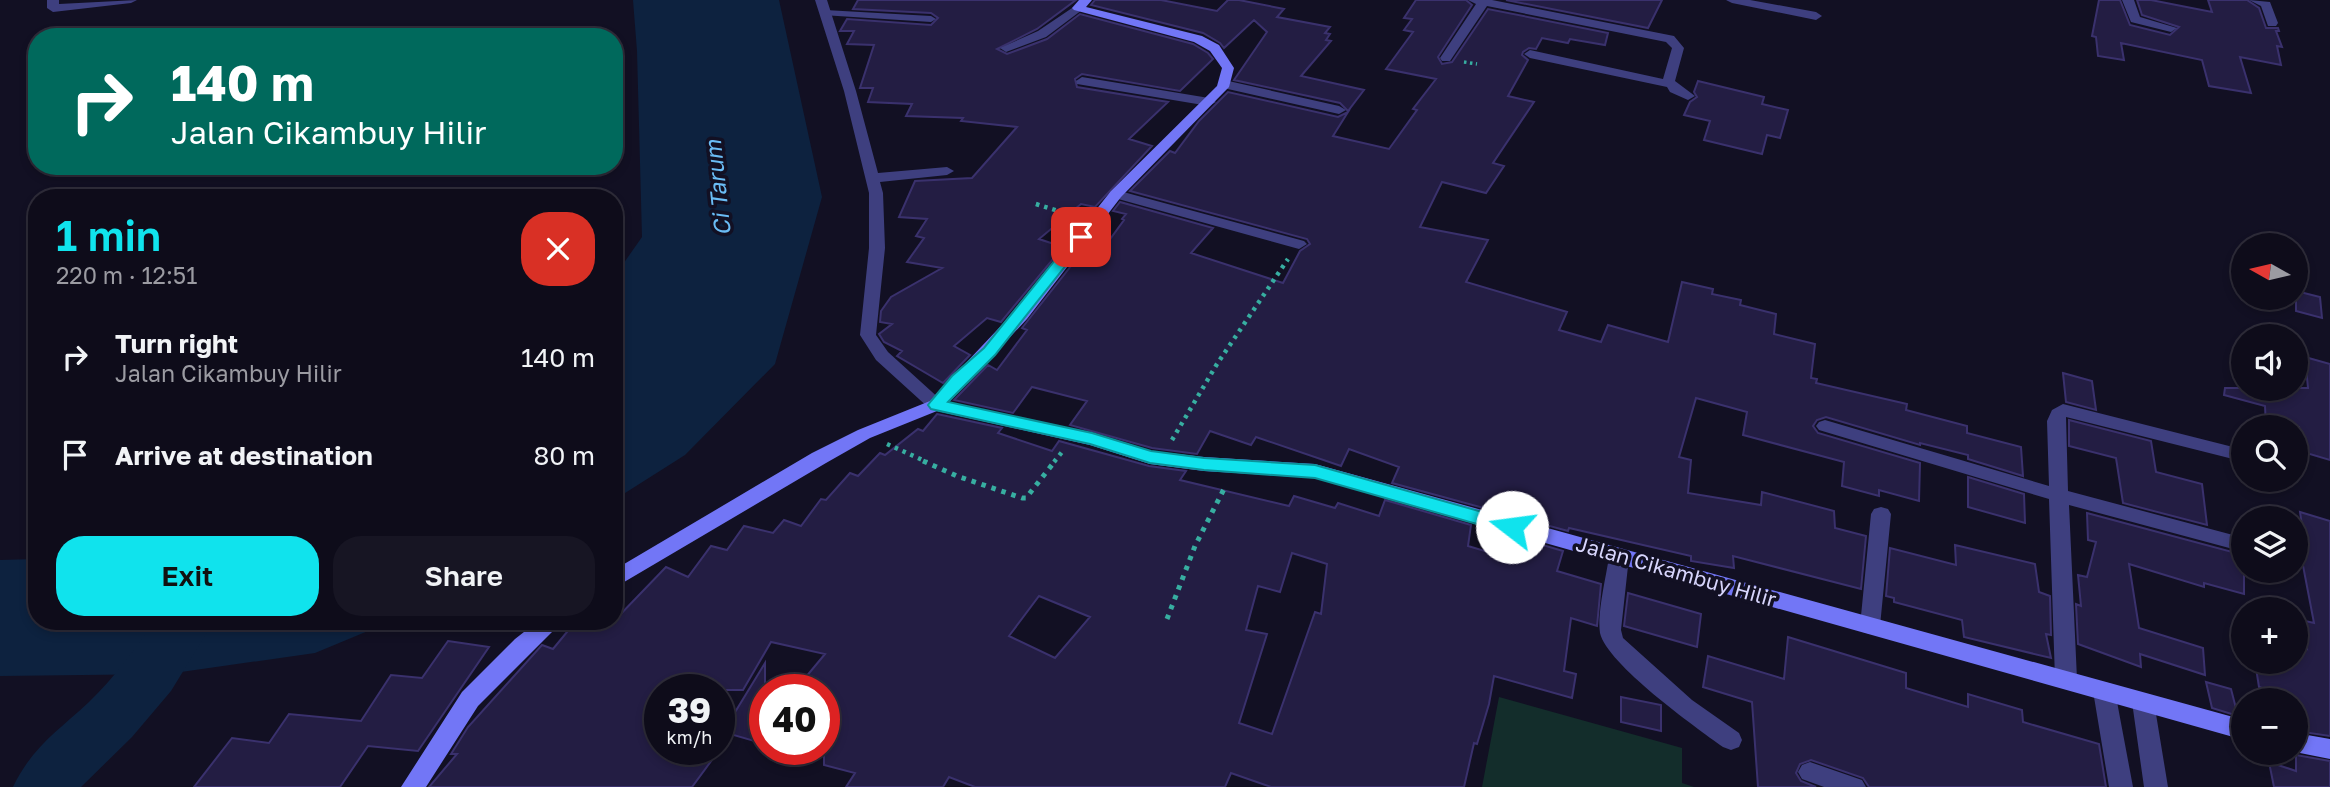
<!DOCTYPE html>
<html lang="en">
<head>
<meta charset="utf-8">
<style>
	:root { --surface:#0e0c1a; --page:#171523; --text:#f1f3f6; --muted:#9b9ba2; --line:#2e2c39; --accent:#10e3ed }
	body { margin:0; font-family:"Golos Text",sans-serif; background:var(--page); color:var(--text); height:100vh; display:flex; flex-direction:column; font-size:26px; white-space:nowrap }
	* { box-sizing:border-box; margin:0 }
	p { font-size:23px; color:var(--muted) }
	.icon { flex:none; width:38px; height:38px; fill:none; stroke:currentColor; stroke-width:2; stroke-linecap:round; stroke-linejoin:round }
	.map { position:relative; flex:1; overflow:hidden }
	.side { position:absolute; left:28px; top:189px; width:595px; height:441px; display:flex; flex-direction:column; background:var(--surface); border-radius:28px; box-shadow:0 4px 10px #0003,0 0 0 2px var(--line) }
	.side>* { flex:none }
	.hud { position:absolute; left:28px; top:28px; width:595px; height:147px; border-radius:28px; box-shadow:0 4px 10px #0003,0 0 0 2px var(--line); background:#00695c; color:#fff; overflow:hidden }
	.needle { width:46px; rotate:278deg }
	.fabs { position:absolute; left:2231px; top:233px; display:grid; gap:14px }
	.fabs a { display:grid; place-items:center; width:77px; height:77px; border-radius:50%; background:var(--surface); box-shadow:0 4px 10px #0003,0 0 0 2px var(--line); font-size:35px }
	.speed { position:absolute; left:644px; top:674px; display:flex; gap:14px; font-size:35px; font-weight:700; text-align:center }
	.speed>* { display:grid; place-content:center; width:91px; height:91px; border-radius:50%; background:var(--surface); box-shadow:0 4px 10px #0003,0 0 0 2px var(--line); line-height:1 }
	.speed small { font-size:18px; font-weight:400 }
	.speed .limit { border:10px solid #d22; background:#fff; color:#111 }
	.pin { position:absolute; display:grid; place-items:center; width:60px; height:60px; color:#fff; margin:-30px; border-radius:14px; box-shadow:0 4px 10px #0006 }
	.me { position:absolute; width:77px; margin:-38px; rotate:285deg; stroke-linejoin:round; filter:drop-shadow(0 0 5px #0008) }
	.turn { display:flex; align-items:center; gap:24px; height:147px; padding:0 28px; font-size:32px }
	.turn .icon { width:91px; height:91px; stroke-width:2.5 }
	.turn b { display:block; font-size:49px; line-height:60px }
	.round { display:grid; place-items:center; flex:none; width:74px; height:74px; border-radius:28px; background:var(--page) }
	.head { display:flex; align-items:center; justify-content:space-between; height:119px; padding:0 28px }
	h1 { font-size:42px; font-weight:600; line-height:52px; color:var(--accent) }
	.primary-button { display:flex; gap:14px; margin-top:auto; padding:14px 28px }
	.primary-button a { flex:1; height:80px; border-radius:28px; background:var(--accent); color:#111; font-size:28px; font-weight:600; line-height:80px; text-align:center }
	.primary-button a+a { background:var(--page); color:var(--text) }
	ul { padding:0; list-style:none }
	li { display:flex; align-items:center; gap:21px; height:98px; padding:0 28px }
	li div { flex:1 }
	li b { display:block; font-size:26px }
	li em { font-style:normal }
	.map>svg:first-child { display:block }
	.green { fill:#132d2b }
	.water { fill:#0d223f }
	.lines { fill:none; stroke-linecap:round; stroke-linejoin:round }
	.river { fill:#0d223f; fill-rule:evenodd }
	.building { fill:#231d43; stroke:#3a316d; stroke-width:2; fill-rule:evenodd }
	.path-far2 { stroke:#37aea1; stroke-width:3.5; stroke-dasharray:2.5 3.5; stroke-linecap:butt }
	.path-far1 { stroke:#37aea1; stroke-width:4.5; stroke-dasharray:3.5 5; stroke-linecap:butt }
	.path { stroke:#37aea1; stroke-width:5; stroke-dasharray:4.5 6; stroke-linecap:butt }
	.lane { fill:#3e3f7f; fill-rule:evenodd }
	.street { fill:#3e3f7f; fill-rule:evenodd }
	.secondary { fill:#7276f6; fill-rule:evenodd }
	.route { fill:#10e3ed; stroke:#0a949a; stroke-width:2 }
	.labels { text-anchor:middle; stroke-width:7; stroke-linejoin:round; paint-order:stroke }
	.street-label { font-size:21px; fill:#d7d5fc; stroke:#121023 }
	.water-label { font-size:23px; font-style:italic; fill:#6abcf5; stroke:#121023 }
</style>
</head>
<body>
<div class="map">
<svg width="2330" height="787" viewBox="0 0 2330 787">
	<rect width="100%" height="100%" fill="#121023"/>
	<path class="green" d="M1499 697 1682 748V783L1694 787H1482Z"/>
	<path class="water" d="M633 0H779L822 197 775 364 685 455 614 500V277L642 237 637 51Z
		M37 559V621H392L315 653 167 674 0 676V560Z"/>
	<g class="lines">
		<path class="river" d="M155 621H214L171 691 132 737 81 787H13C32 747 58 731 89 702 114 678 135 649 155 621Z"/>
	</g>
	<path class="building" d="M858 0H1076L1037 29 997 49 1007 54 1047 39 1080 14 1193 44 1208 53 1213 59 1180 91 1082 74 1075 79 1077 87 1168 102 1129 139 1152 146 1095 207 1081 204 1039 239 1063 247 1001 322 987 318 954 346 970 355 943 383 897 356 902 351 884 342 879 334 892 324 880 322 881 311 891 297 942 268 907 262 924 238 916 236 927 219 899 217 915 181 972 178 1017 127 961 121 963 118 906 116 912 104 868 102 873 88H860L874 45 847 44 854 31H840L847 19 931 25 938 18 931 13 853 9Z
		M1095 0H1161L1217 11 1228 0H1239L1284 9 1277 17 1330 27 1325 33 1330 34 1326 40 1331 41 1301 76 1364 90 1348 111 1340 103 1234 80 1267 32 1254 20 1224 48 1220 43 1203 33 1091 5Z
		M1416 0H1466L1472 5 1438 57 1442 64 1452 62 1488 9 1608 33 1605 45 1570 39 1568 43 1542 38 1536 49 1529 48 1523 52 1522 55 1528 60 1508 96 1534 102 1493 163 1504 166 1486 193 1442 182 1420 227 1488 240 1466 282 1567 312 1559 330 1601 342 1608 325 1668 342 1682 282 1713 289 1712 294 1741 300 1740 305 1776 314 1774 334 1815 344 1811 378 1817 379 1816 383 1907 404 1906 410 1967 426V433L2021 447 2023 476 1968 459V455L1920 443V445L1826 417 1817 420 1813 426 1818 433 1920 463 1919 501 1879 490V496L1842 486 1844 462 1743 435 1747 412 1696 398 1679 457 1691 460 1688 493 1761 505 1762 492 1834 511 1835 528 1866 536 1861 589 1733 556 1734 568 1691 561V556L1569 528 1568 531 1392 483 1399 467 1349 449 1341 466 1256 437 1251 445 1210 431 1197 454 1152 448 1070 425 1087 401 1032 387 1013 413 954 400 988 365 997 370 1027 330 1022 328 1082 252 1097 257 1124 220 1122 219 1126 214 1113 211 1120 202 1213 228 1191 253 1283 283 1300 251 1310 244 1307 239 1130 191 1170 151 1175 153 1199 121 1228 92 1338 117 1348 112 1333 136 1389 149 1417 110 1413 109 1436 79 1386 69 1413 32 1404 30 1412 19 1404 18Z
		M1506 0H1662L1648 28Z
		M2099 0H2120L2130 25 2170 35 2179 27 2142 15 2137 0H2151L2212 12 2208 0H2247L2259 8 2266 28H2278L2279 31H2276L2282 47 2277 46 2281 65 2240 57 2251 93 2209 86 2202 60 2121 43 2124 60 2098 56 2096 37 2092 36Z
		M1698 81 1764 97 1762 104 1788 110 1780 138 1767 135 1762 154 1704 140 1710 121 1684 115 1690 102 1697 97 1694 92Z
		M2296 291 2320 297 2322 318 2296 311Z
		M2305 357 2330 364V460L2303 452 2299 427H2266L2265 406 2224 395 2225 388H2308Z
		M2063 373 2092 381 2096 410 2066 402Z
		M937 414 1002 428 998 433 1052 451 1059 441 1149 466 1186 471 1180 480 1289 506 1294 496 1335 508 1338 503 1379 516 1385 500 1471 525 1468 546 1505 557 1512 536 1563 551 1557 571 1601 584 1597 626 1571 618 1564 671 1576 674 1572 698 1494 676 1489 704 1477 744 1474 743 1464 787H1271L1231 773 1225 787H975L949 777 943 787H846L855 773 824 765V690H795L825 654 771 642 743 690H660V749H720L692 787H429L457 754H451L468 727 542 645 553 649 576 621H614L666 567 688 577 711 546 727 550 744 526 773 533 784 520 801 526 821 499 826 500 850 473 858 476 880 453 885 455 918 429 923 431ZM1292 553 1327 564 1321 614 1315 612 1272 734 1239 723 1267 634 1246 630 1258 586 1280 592ZM1039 596 1090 617 1055 658 1009 636Z
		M2069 420 2151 441 2156 472 2202 484 2207 525 2123 503 2116 458 2069 446Z
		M1968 477 2024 494 2025 523 1968 507Z
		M2300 512 2330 521V736L2296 731V699L2259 687 2255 662H2296V646L2307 649 2301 620 2314 623 2301 555 2296 554V530L2303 532Z
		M2087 513 2232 552 2244 546V594L2204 583V587L2129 564 2139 628 2203 648 2205 675 2140 654 2141 667 2078 644 2076 604 2081 606 2078 575 2087 577 2096 542 2088 540Z
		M1955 545 2035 564 2039 592 2050 596 2051 635 2046 634 2051 658 1964 637 1962 620 1894 602V598L1886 596 1890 548 1956 565Z
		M1628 593 1701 614 1697 647 1624 626Z
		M1788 637 1906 673V688L1968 707V694L2022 710 2023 722 2099 744 2106 787H1869L1863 778 1811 760 1800 764 1796 773 1801 781 1816 787H1758L1752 702 1703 687 1708 656 1784 679Z
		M448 641 489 647 418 751 368 746 340 787H194L232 738 269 743 289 714 361 721 391 675 422 678Z
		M765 663V744L723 732Z
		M2206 682 2231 689 2238 716 2212 708Z
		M1621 697 1661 705V731L1621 722Z
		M2296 755 2330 761V787H2274L2269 762 2296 771Z"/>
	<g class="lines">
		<path class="path-far2" d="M1464 62 1477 64
			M1036 204 1039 205"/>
		<path class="path-far1" d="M1036 204 1077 217
			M1172 440 1217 364 1288 259
			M887 444 927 462
			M1054 462 1062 452"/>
		<path class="path" d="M923 461 957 476 1022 498H1026L1055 461
			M1167 619 1195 546 1226 485"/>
		<path class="lane" d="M825 10 931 16 936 19 931 22 822 15 820 13Z"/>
		<path class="street" d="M47 0H59V4L137 0 131 3 53 12 47 8Z
			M815 0H827L856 91 878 173 947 167 954 171 947 175 880 182 883 193 885 248 876 335 888 352 942 401 945 405 942 409H930L876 360 860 335 869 248V193L844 91Z
			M1468 0H1492L1674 36 1684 48 1675 81 1695 96 1688 100 1670 92 1667 87 1530 58 1524 54 1530 50 1663 79 1672 48 1666 42 1487 6 1450 61H1442L1440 58 1476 4Z
			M1726 0H1750L1816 12 1822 16 1816 20 1732 3Z
			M2122 0H2134L2140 17 2177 28 2171 32 2131 22Z
			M2249 0 2270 2 2278 23 2276 26H2268L2261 6Z
			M1078 4 1084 8 1082 10 1046 37 1006 52 1000 48 1038 31Z
			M1082 77 1209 98 1216 102 1209 106 1077 84 1076 81Z
			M1224 80 1339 106 1346 110 1339 114 1219 87V81Z
			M1116 190 1304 241 1307 244 1299 249 1111 197 1109 194 1111 191Z
			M2063 404 2233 447 2240 448 2242 453 2240 458 2233 459 2066 417 2068 491 2233 535 2240 537 2243 542 2240 547 2233 549 2069 505 2077 679 2074 685 2066 688 2058 685 2055 679 2049 499 1819 430 1816 426 1819 422 1825 420 2049 486 2047 421 2052 410Z
			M1881 507 1888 509 1891 514 1880 626 1877 632 1870 634 1863 632 1860 626 1871 514 1874 509Z
			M1619 549 1626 552 1629 557 1621 630 1623 638 1692 700 1739 733 1742 740 1739 747 1731 750 1723 747C1695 727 1607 664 1600 633 1597 614 1606 577 1609 557L1612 552Z
			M2104 682 2112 684 2115 691 2133 787H2109L2093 691 2096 684Z
			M2143 693 2151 695 2154 702 2168 787H2144L2132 702 2135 695Z
			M1810 762 1862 780 1866 787H1824L1802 779 1798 772 1802 765Z"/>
		<path class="secondary" d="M1079 0H1092L1086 7 1202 36 1219 45 1234 68 1229 87 1121 197 1027 319 949 402 1092 433 1151 451 1204 457 1315 464 2244 720V740L1315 478 1204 471 1150 464 1090 445 937 411 870 438 826 463 614 588V570L812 453 858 430 930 401 1015 311 1111 191 1217 86 1222 68 1210 51 1194 42 1074 10 1072 8Z
			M538 621H563L478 706 426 787H401L462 692 515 639Z
			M2296 733 2330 739V759L2295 752Z"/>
	</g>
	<path class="route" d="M1081 233 1088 237 1086 240 995 355 948 402 1092 433 1151 451 1204 458 1315 465 1518 522 1521 527 1518 532 1512 534 1315 478 1204 470 1150 463 1090 444 931 409 928 405 931 401 952 376 984 348 1076 234Z"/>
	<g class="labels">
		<g class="street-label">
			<text transform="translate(1676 572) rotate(16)" y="7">Jalan Cikambuy Hilir</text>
		</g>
		<g class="water-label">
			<text transform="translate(718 188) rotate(-96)" y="8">Ci Tarum</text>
		</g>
	</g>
</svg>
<div class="fabs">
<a><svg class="needle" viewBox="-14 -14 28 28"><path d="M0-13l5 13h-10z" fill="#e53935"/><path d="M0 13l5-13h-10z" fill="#9b9ba2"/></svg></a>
<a><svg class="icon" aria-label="sound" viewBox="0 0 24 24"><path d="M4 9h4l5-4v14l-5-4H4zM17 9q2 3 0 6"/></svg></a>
<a><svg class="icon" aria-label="search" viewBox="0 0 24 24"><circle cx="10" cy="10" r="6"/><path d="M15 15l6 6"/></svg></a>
<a><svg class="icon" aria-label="layers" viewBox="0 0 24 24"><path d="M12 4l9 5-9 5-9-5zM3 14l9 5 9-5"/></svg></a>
<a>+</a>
<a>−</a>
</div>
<div class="speed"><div>39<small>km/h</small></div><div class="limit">40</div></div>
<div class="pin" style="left:1081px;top:237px;background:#d93025"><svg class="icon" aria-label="arrive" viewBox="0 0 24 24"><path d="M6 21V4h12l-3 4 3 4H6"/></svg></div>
<svg class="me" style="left:1512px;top:527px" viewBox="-20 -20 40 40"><circle r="19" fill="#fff"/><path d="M0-13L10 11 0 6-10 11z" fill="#10e3ed"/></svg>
<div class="hud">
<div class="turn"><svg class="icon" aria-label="right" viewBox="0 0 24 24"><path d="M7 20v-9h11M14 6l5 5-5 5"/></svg><div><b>140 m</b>Jalan Cikambuy Hilir</div></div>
</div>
<section class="side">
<div class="head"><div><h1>1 min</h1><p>220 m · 12:51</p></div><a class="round" style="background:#d93025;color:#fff"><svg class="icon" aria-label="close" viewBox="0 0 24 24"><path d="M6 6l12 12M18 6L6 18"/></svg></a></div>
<ul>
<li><svg class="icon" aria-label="right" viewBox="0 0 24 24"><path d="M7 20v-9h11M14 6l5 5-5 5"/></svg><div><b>Turn right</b><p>Jalan Cikambuy Hilir</p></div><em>140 m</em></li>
<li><svg class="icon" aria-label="arrive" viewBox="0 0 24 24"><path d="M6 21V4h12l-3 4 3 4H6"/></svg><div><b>Arrive at destination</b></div><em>80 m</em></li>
</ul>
<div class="primary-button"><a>Exit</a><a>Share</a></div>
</section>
</div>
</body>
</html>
